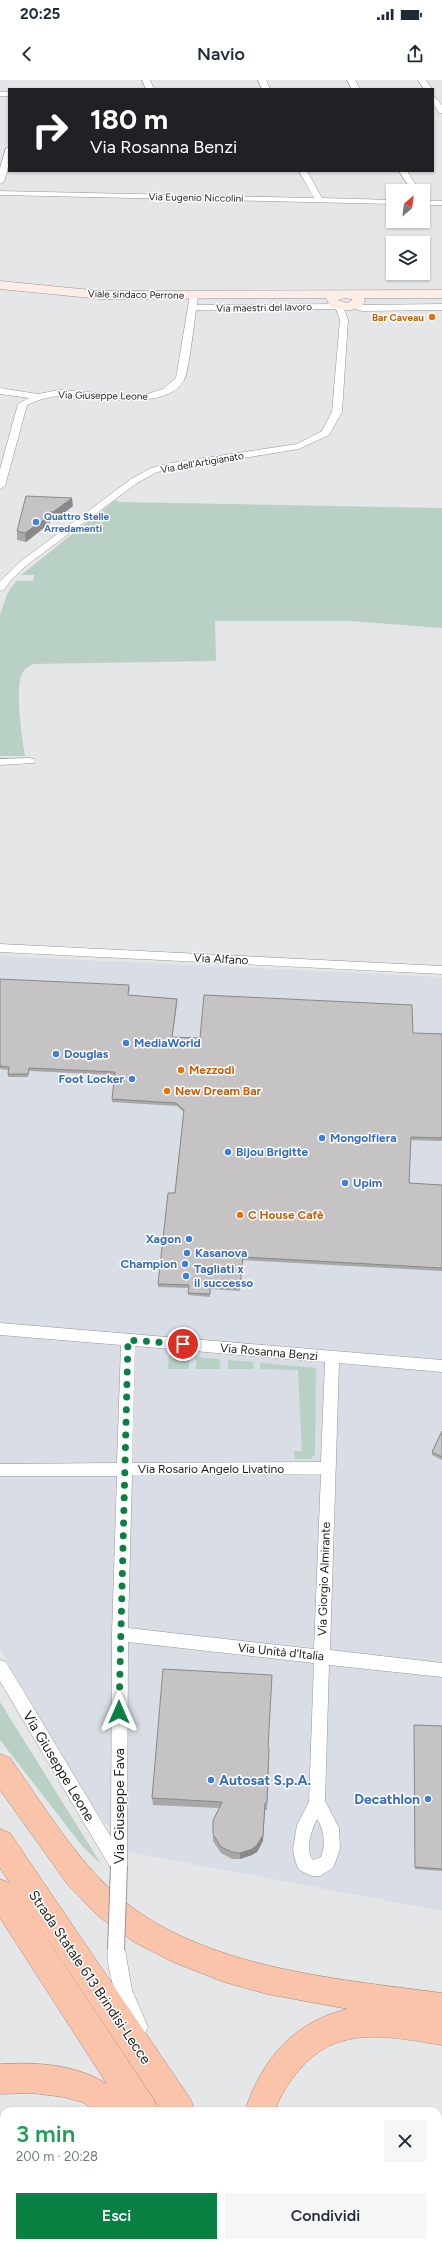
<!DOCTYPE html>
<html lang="it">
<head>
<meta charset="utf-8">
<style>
	:root { --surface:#fff; --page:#f6f6f7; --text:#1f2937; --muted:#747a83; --accent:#0b8043 }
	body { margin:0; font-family:Figtree,sans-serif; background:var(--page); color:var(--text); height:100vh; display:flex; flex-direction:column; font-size:15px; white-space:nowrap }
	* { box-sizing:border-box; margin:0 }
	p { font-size:13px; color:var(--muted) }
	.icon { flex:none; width:22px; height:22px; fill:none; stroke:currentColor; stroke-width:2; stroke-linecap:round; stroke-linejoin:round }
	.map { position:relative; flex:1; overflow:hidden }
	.panel { position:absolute; left:0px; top:2027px; width:442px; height:140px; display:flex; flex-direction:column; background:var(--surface); border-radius:12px 12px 0 0; box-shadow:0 1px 3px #0004 }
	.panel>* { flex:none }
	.hud { position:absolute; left:8px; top:8px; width:426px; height:84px; border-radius:0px; box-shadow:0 1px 3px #0004; background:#202124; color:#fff; overflow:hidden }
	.needle { width:26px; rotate:28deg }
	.fabs { position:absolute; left:386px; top:104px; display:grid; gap:8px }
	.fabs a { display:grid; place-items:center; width:44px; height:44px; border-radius:0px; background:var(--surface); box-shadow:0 1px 3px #0004; font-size:20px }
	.pin { position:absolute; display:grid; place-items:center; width:34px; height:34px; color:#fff; margin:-17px; border:2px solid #fff; border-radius:50%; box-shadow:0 1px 4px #0007 }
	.me { position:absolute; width:44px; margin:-22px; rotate:0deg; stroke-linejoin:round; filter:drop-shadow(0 0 3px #0008) }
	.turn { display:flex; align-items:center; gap:14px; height:84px; padding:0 16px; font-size:18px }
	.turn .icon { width:52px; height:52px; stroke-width:2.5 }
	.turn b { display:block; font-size:28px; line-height:34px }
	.round { display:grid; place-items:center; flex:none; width:42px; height:42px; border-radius:0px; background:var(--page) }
	.headline { display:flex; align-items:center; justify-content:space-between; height:68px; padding:0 16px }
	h1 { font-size:24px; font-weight:600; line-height:30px; color:#1e9e55 }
	.action { display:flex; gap:8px; margin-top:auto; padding:8px 16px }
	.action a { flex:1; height:46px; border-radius:0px; background:var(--accent); color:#fff; font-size:16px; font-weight:600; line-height:46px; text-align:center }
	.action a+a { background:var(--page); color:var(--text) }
	.status { display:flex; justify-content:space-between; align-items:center; height:28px; padding:0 20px; background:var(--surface); direction:ltr }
	.status svg { height:11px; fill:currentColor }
	header { display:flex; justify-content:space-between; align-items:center; height:52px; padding:0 16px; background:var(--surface); font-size:18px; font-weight:600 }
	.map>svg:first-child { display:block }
	.built { fill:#d9dde6 }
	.green { fill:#b9d1c5 }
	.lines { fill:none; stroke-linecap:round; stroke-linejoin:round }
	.street-casing { stroke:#969698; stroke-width:1 }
	.secondary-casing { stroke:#969698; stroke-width:1 }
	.highway-casing { stroke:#ac8979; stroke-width:1 }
	.street { fill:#fff; fill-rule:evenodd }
	.secondary { fill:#feede6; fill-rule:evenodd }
	.highway { fill:#fac4ab; fill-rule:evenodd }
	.street-bridge-casing { stroke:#969698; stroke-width:18; stroke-linecap:butt }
	.street-bridge { stroke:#fff; stroke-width:16 }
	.wall { fill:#a9a8a8 }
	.shaded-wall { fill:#8a8888 }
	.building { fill:#c5c3c3; stroke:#8a8888 }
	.route { stroke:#0b8043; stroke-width:7; stroke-dasharray:0 12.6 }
	.food-dot { fill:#e8710a; stroke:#fff; stroke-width:1.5 }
	.shop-dot { fill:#3f7fe0; stroke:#fff; stroke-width:1.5 }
	.labels { text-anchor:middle; stroke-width:3; stroke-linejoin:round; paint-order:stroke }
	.far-street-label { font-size:10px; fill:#1b1c1c; stroke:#fff }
	.far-food-label { font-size:10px; font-weight:bold; fill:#c56008; stroke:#fff; text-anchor:end }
	.far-shop-label { font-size:10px; font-weight:bold; fill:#366cbe; stroke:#fff; text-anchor:start }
	.street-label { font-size:12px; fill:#1b1c1c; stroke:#fff }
	.shop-label { font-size:12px; font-weight:bold; fill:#366cbe; stroke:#fff; text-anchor:start }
	.food-label { font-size:12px; font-weight:bold; fill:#c56008; stroke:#fff; text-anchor:start }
	.near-street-label { font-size:14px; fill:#1b1c1c; stroke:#fff }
	.near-shop-label { font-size:14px; font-weight:bold; fill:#366cbe; stroke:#fff; text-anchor:start }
</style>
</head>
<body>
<div class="status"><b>20:25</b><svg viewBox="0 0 49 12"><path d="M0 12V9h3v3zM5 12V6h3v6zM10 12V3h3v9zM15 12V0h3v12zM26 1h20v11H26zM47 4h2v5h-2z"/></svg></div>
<header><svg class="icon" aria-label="back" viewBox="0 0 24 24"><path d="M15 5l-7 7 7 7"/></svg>Navio<svg class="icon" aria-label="share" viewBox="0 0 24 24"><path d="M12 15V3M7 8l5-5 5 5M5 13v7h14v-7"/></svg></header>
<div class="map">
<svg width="442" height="2167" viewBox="0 0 442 2167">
	<rect width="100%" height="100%" fill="#e5e6e7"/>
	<path class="built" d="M0 876 442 897V1831L129 1772 84 1716 0 1568Z"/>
	<path class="green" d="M115 420 120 422 442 428V548L350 541H215L216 581 33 584C30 586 25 588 23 592 14 606 22 658 25 676H0V535L7 514 16 501H33L34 495H21Z
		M169 1275 189 1277V1289H168Z
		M196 1277 220 1279V1289H196Z
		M228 1280 253 1282 254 1289H228Z
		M260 1283 316 1288 315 1374 311 1379H295L294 1371H302L298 1290 260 1289Z
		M0 1622 101 1784 83 1767 0 1660Z"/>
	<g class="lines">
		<defs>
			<path id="street" d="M142 0H150L154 9H146Z
				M258 0H266L270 9H262Z
				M347 0H355L360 9H352Z
				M418 0H426L432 9H424Z
				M0 12H9V16H0Z
				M433 15 442 25V33H439L433 23Z
				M6 68H9V84L4 102 0 104V88Z
				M299 91H307L322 118 393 120V124L0 115V111L314 118Z
				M399 91H407L420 111H412Z
				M423 121H442V125H423Z
				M194 212 198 215 197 225 342 224 348 240 342 332 329 355 299 369 157 392 137 403 27 485 11 500 4 510 0 511V501L21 481 131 399 151 388 171 383 297 364 322 351 332 332 340 240 336 229 196 230C194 243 189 291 184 300 165 334 91 314 59 316 47 317 38 320 27 325L5 406 0 409V389L18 324 29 318 0 314V308L38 314 59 310 127 315 147 314 163 309 176 298 190 215Z
				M354 223 362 225 442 224V230L362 231 351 228 350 226Z
				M30 678 34 679 35 681 34 683 0 685V679Z
				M0 864 442 886V894L0 872Z
				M0 1243 442 1280V1292L339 1283 330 1570 442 1583V1597L329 1585 325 1721 339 1748 340 1769 333 1788 320 1796H312L299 1790 295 1780 293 1769 297 1745 309 1722 314 1583 128 1562 127 1786 125 1792 119 1794 113 1792 0 1601V1580L6 1582 111 1757 112 1554 117 1396H0V1384L117 1383 121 1265 0 1255ZM135 1266 325 1282 321 1382 132 1383ZM321 1394 314 1569 128 1548 132 1395ZM317 1739C324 1749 326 1765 321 1777L313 1780C304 1771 312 1748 317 1739Z
				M116 1861 122 1864 125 1870 132 1910 148 1947 145 1953 139 1956 133 1953C123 1933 101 1886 110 1864Z"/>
			<path id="secondary" d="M0 201 101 211 442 210V218H364L365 222C356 234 342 230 330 227L326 218 101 219 0 209ZM344 218 352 219V220L347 223 338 220Z"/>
			<path id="highway" d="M0 1674 10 1678C40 1720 71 1772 109 1808 193 1888 332 1898 442 1913V1965C390 1957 338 1944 300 1989 289 2002 280 2015 275 2031H245C261 1980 294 1941 348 1929L267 1914 224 1902 173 1882 134 1862 98 1836 68 1805 0 1710Z
				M0 1749 10 1753 191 2020 195 2031H162L0 1788Z
				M0 1799 10 1803 154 2020 158 2031H95L82 2022 63 2017 32 2013 0 2014V1984C37 1982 75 1984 107 2004L0 1838Z
				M198 2163H231L233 2167H200Z
				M253 2163H286L288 2167H255Z"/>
		</defs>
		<use href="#street" class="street-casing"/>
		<use href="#secondary" class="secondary-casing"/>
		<use href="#highway" class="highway-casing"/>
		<use href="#street" class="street"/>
		<use href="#secondary" class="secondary"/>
		<use href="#highway" class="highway"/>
		<defs>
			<path id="street-bridge" d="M116 1870 119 1786"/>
		</defs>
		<use href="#street-bridge" class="street-bridge-casing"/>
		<use href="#street-bridge" class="street-bridge"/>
	</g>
	<path class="wall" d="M26 416 73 426 53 441H50L49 444H46L45 447 26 462 17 460V451Z
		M0 899 130 908 128 915 177 919 172 957 200 958 413 953 442 954V1061L410 1060 409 1103 442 1105V1191L242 1180 240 1211 210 1209V1217L188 1215V1208L158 1207V1204L175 1113 184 1032 177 1026 112 1022V1019L115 995 29 991 28 997H8V994L9 990 0 989Z
		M442 1351V1380L432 1375V1372Z
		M414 1645 442 1646V1791L415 1789Z
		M268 1668H269L267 1730H265L263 1761 257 1772 252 1775 240 1779H232L221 1773 213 1761V1741L219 1728 153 1725 152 1718Z"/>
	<path class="shaded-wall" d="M72 418 73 426 53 441V432Z
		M50 432V441L49 444V436Z
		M45 435 46 444 45 447 26 462 25 453Z
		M177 919V922L172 960V957Z
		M265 1723 263 1761 257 1772 252 1775 240 1779V1773Z"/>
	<path class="building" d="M26 416 72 418 53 432H50L49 436 45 435V439L25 453 17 451Z
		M0 899 129 905 128 915 177 919 172 957 200 958 204 915 412 925 413 953 442 954V1058L411 1057 409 1103 442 1105V1188L243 1177 240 1208 210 1206V1214L188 1213 189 1205 158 1204 168 1113H175L184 1030 176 1023 112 1019 115 992 29 988 28 994H8L9 987 0 986Z
		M442 1351V1377L432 1372Z
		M163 1589 272 1595 268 1668H269L267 1723H265L263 1755 257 1765 252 1769 240 1773 232 1772 221 1767 213 1754V1741L222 1722 152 1718Z
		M414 1645 442 1646V1789L415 1787Z"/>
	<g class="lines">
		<path class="route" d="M119 1632 128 1260 183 1264"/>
	</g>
	<g class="food-dot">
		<circle cx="432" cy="237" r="4"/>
		<circle cx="181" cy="990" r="4"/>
		<circle cx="167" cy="1011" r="4"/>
		<circle cx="240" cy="1135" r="4"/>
	</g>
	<g class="shop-dot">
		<circle cx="36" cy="442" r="4"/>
		<circle cx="126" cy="963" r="4"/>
		<circle cx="56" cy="974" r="4"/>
		<circle cx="132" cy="999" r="4"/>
		<circle cx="322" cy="1058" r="4"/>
		<circle cx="228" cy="1072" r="4"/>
		<circle cx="345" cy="1103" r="4"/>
		<circle cx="189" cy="1159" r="4"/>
		<circle cx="187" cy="1173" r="4"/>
		<circle cx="185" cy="1184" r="4"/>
		<circle cx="186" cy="1196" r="4"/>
		<circle cx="211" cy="1700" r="4"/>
		<circle cx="428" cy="1719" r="4"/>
	</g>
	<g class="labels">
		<g class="far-street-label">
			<text transform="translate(196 117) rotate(1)" y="4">Via Eugenio Niccolini</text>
			<text transform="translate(136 214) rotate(1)" y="4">Viale sindaco Perrone</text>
			<text transform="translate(264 227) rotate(-1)" y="4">Via maestri del lavoro</text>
			<text transform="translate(103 315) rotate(1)" y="4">Via Giuseppe Leone</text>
			<text transform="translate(202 382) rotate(-10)" y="4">Via dell'Artigianato</text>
		</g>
		<g class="far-food-label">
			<text x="424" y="241">Bar Caveau</text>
		</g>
		<g class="far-shop-label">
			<text x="44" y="440">Quattro Stelle<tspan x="44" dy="12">Arredamenti</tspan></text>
		</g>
		<g class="street-label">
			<text transform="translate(221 879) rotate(3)" y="4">Via Alfano</text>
			<text transform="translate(269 1272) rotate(5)" y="4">Via Rosanna Benzi</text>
			<text x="211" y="1393">Via Rosario Angelo Livatino</text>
			<text transform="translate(324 1499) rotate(-88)" y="4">Via Giorgio Almirante</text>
			<text transform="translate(281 1572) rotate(6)" y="4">Via Unità d'Italia</text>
		</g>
		<g class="shop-label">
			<text x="134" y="967">MediaWorld</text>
			<text x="64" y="978">Douglas</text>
			<text x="124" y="1003" text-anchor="end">Foot Locker</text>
			<text x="330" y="1062">Mongolfiera</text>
			<text x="236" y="1076">Bijou Brigitte</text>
			<text x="353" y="1107">Upim</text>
			<text x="181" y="1163" text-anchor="end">Xagon</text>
			<text x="195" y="1177">Kasanova</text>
			<text x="177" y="1188" text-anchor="end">Champion</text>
			<text x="194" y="1193">Tagliati x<tspan x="194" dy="14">il successo</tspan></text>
		</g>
		<g class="food-label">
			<text x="189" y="994">Mezzodì</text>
			<text x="175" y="1015">New Dream Bar</text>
			<text x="248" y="1139">C House Cafè</text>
		</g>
		<g class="near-street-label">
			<text transform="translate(59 1686) rotate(59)" y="5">Via Giuseppe Leone</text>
			<text transform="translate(119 1726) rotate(-90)" y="5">Via Giuseppe Fava</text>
			<text transform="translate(90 1897) rotate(56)" y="5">Strada Statale 613 Brindisi-Lecce</text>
		</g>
		<g class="near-shop-label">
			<text x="219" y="1705">Autosat S.p.A.</text>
			<text x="420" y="1724" text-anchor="end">Decathlon</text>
		</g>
	</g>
</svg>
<div class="fabs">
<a><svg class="needle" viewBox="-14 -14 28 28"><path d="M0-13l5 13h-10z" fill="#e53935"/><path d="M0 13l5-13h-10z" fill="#747a83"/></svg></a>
<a><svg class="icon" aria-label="layers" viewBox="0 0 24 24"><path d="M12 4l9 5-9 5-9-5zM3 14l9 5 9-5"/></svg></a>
</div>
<div class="pin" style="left:183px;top:1264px;background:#d93025"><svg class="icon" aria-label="arrive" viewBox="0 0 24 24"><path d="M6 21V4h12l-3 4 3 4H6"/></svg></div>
<svg class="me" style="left:119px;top:1632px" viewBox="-20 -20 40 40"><path d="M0-17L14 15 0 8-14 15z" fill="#0b8043" stroke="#fff" stroke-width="4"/></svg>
<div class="hud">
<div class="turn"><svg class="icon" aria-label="right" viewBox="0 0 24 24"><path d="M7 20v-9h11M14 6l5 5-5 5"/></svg><div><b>180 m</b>Via Rosanna Benzi</div></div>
</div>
<section class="panel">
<div class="headline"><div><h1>3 min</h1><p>200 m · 20:28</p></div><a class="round"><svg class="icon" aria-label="close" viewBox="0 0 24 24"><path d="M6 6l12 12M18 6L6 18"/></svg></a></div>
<div class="action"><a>Esci</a><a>Condividi</a></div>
</section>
</div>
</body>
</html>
